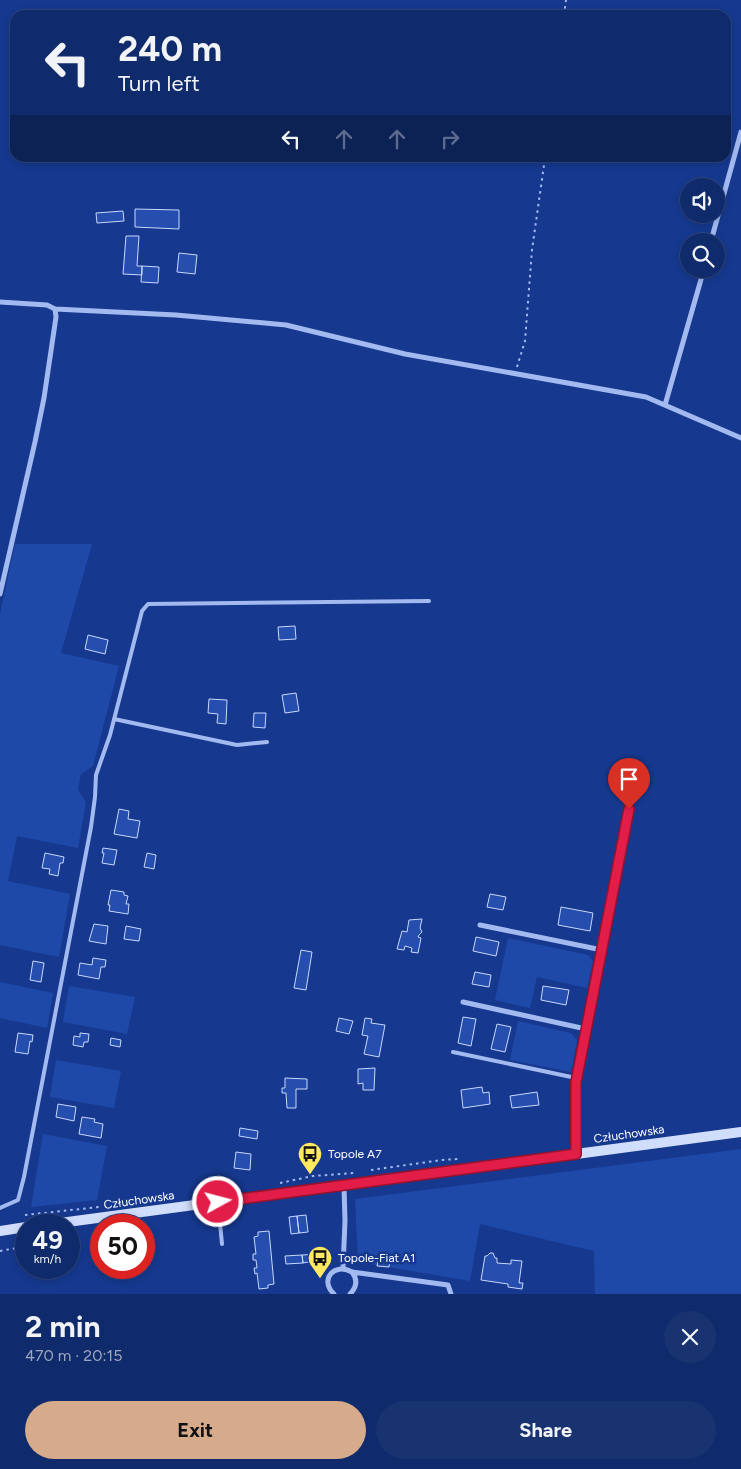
<!DOCTYPE html>
<html lang="en">
<head>
<meta charset="utf-8">
<style>
	:root { --surface:#102b6b; --page:#193371; --text:#f1f3f6; --muted:#9ca7c1; --line:#30477e; --accent:#d6ab8b }
	body { margin:0; font-family:Figtree,sans-serif; background:var(--page); color:var(--text); height:100vh; display:flex; flex-direction:column; font-size:19px; white-space:nowrap }
	* { box-sizing:border-box; margin:0 }
	p { font-size:16px; color:var(--muted) }
	.icon { flex:none; width:28px; height:28px; fill:none; stroke:currentColor; stroke-width:2; stroke-linecap:round; stroke-linejoin:round }
	.map { position:relative; height:1294px; overflow:hidden }
	.panel { display:flex; flex-direction:column; background:var(--surface); flex:1 }
	.panel>* { flex:none }
	.hud { position:absolute; left:10px; top:10px; width:721px; height:152px; border-radius:15px; box-shadow:0 2px 8px #0003,0 0 0 1px var(--line); background:#102b6b; color:var(--text); overflow:hidden }
	.buttons { position:absolute; left:680px; top:178px; display:grid; gap:10px }
	.buttons a { display:grid; place-items:center; width:45px; height:45px; border-radius:50%; background:var(--surface); box-shadow:0 2px 8px #0003,0 0 0 1px var(--line); font-size:25px }
	.speed { position:absolute; left:15px; top:1214px; display:flex; gap:10px; font-size:25px; font-weight:700; text-align:center }
	.speed>* { display:grid; place-content:center; width:65px; height:65px; border-radius:50%; background:var(--surface); box-shadow:0 2px 8px #0003,0 0 0 1px var(--line); line-height:1 }
	.speed small { font-size:12px; font-weight:400 }
	.speed .limit { border:8px solid #d22; background:#fff; color:#111 }
	.pin { position:absolute; display:grid; place-items:center; width:42px; height:42px; color:#fff; margin:-51px -21px; border-radius:50% 50% 50% 0; rotate:-45deg; box-shadow:0 0 5px #0007 }
	.pin .icon { rotate:45deg }
	.me { position:absolute; width:55px; margin:-28px; rotate:83deg; stroke-linejoin:round; filter:drop-shadow(0 0 4px #0008) }
	.turn { display:flex; align-items:center; gap:18px; height:105px; padding:0 25px; font-size:22px }
	.turn .icon { width:65px; height:65px; stroke-width:2.5 }
	.turn b { display:block; font-size:35px; line-height:42px }
	.lanes { display:flex; align-items:center; height:48px; padding:0 25px; background:#0003; justify-content:center; gap:25px; direction:ltr }
	.lanes .off { opacity:.35 }
	.round { display:grid; place-items:center; flex:none; width:52px; height:52px; border-radius:26px; background:var(--page) }
	.summary { display:flex; align-items:center; justify-content:space-between; height:85px; padding:0 25px }
	h1 { font-size:30px; font-weight:700; line-height:38px }
	.primary-button { display:flex; gap:10px; margin-top:auto; padding:10px 25px }
	.primary-button a { flex:1; height:58px; border-radius:30px; background:var(--accent); color:#111; font-size:20px; font-weight:700; line-height:58px; text-align:center }
	.primary-button a+a { background:var(--page); color:var(--text) }
	.map>svg:first-child { display:block }
	.green { fill:#1f49a9 }
	.building { fill:#254eae; stroke:#c9d8fb }
	.lines { fill:none; stroke-linecap:round; stroke-linejoin:round }
	.path { stroke:#a3baf0; stroke-width:2; stroke-dasharray:2.5 4; stroke-linecap:butt }
	.lane { stroke:#a3baf0; stroke-width:4 }
	.street { stroke:#a3baf0; stroke-width:5 }
	.secondary { stroke:#d0ddfb; stroke-width:10 }
	.route-casing { stroke:#92132f; stroke-width:12 }
	.route { stroke:#e11d48; stroke-width:9 }
	.labels { text-anchor:middle; stroke-width:5; stroke-linejoin:round; paint-order:stroke }
	.street-label { font-size:12px; fill:#fff; stroke:#16398f }
	.poi-label { font-size:12px; fill:#fff; stroke:#16398f; text-anchor:start }
</style>
</head>
<body>
<div class="map">
<svg width="741" height="1294" viewBox="0 0 741 1294">
	<rect width="100%" height="100%" fill="#16398f"/>
	<path class="green" d="M15 544H92L61 653 119 666 93 766 81 774 78 790 86 802 78 848 17 836 8 881 70 894 59 957 0 945V614Z
		M508 938 588 955 593 961 587 988 537 977 530 1008 495 1000Z
		M0 982 53 993 47 1028 0 1018Z
		M69 986 135 997 127 1034 63 1022Z
		M518 1021 571 1033 577 1040 571 1072 510 1060Z
		M56 1060 121 1071 114 1108 50 1097Z
		M43 1134 107 1146 97 1200 31 1207Z
		M741 1149V1294H595L594 1251 480 1224 470 1281 358 1262 355 1199Z"/>
	<path class="building" d="M135 209 179 210V229L135 227Z
		M123 211 124 221 97 223 96 213Z
		M126 236H139L137 266H142V275L123 274Z
		M179 253 197 255 195 274 177 272Z
		M142 266 159 267 158 283 141 282Z
		M295 626 296 639 279 640 278 627Z
		M88 635 108 640 105 654 85 649Z
		M296 693 299 711 285 713 282 695Z
		M209 699 227 700 226 724 217 723 218 714 208 713Z
		M254 713H266L265 728 253 727Z
		M119 809 129 811 128 819 140 821 137 838 114 834Z
		M103 848 117 850 114 865 102 863 104 853H102Z
		M45 853 64 857 63 863H60L58 876 49 874 50 869 42 868Z
		M147 853 156 855 154 869 144 867Z
		M111 890 124 892V895L128 896 126 904H129L128 914 109 911 110 905H108Z
		M490 894 506 897 503 910 487 907Z
		M561 907 593 913 590 931 558 925Z
		M422 919 420 928 422 932 419 935 418 937 421 938 418 953 411 952 412 948 405 946 404 950 397 949 402 931 407 932 409 920Z
		M94 924 108 926 106 944 89 941Z
		M126 926 141 929 139 941 124 939Z
		M476 937 499 942 496 956 473 951Z
		M301 950 312 952 306 990 294 988Z
		M93 958 106 960 105 967H101L99 979 78 975 80 963 92 965Z
		M33 961 44 963 41 982 30 980Z
		M475 972 491 975 489 987 472 984Z
		M543 986 569 990 566 1005 541 1000Z
		M463 1017 476 1019 471 1046 458 1043Z
		M339 1018 353 1021 349 1034 336 1031Z
		M365 1018 372 1019 371 1023 385 1025 379 1057 364 1054 368 1036 362 1035Z
		M497 1024 511 1027 505 1052 491 1049Z
		M18 1033 33 1035 32 1042 30 1041 28 1054 15 1052Z
		M80 1033 89 1034 88 1042H84L83 1047 73 1045 74 1036 80 1037Z
		M111 1038 121 1040 120 1047 110 1045Z
		M375 1068 374 1090H363V1083L358 1084V1069Z
		M285 1078 307 1079V1089H296V1108H287L286 1093H282V1088H285Z
		M482 1087 483 1093 489 1092 490 1104 463 1108 461 1090Z
		M537 1092 539 1105 512 1108 510 1096Z
		M58 1104 76 1107 74 1121 56 1117Z
		M82 1117 95 1119 94 1122 103 1124 101 1138 79 1134Z
		M240 1128 258 1131 257 1139 239 1136Z
		M236 1152 251 1154 250 1170 234 1168Z
		M306 1215 308 1232 299 1233 297 1216Z
		M297 1216 299 1233 291 1234 289 1217Z
		M269 1231 274 1284 268 1285V1288L259 1289 257 1273 255 1274 254 1268H257L256 1260H253V1254H256L254 1237 258 1236V1232Z
		M490 1253H493L495 1258H497V1263L511 1264V1260L522 1261 519 1283H523L522 1289 508 1287V1284L481 1280 485 1256H487Z
		M319 1254V1261L315 1262V1265H310L309 1262 303 1263 302 1255Z
		M302 1255 303 1263 286 1264 285 1256Z
		M379 1256 390 1258 389 1267 377 1266Z"/>
	<g class="lines">
		<path class="path" d="M564 15 566 0
			M517 367 525 341 532 250 545 158
			M371 1170 442 1160 458 1159
			M280 1183 313 1176 354 1173
			M25 1215 99 1207
			M0 1251 22 1247 26 1243"/>
		<path class="lane" d="M114 719 237 745 267 742
			M453 1052 576 1078
			M218 1202 222 1244
			M0 1208 18 1200 24 1177 91 827 95 797 96 775 110 735 142 611 148 604 429 601"/>
		<path class="street" d="M711 241 741 132
			M0 302 47 305 55 309 176 315 286 325 405 354 646 397 741 438
			M665 405 704 269
			M0 594 35 442 44 398 56 317 55 309
			M480 925 602 950
			M463 1002 586 1029
			M576 1154 575 1082 629 809
			M343 1268 345 1221 344 1186
			M334 1294C319 1280 334 1262 352 1272L448 1285 451 1294
			M350 1294C357 1287 358 1280 352 1272"/>
		<path class="secondary" d="M45 1225 741 1132
			M0 1231 26 1227"/>
	</g>
	<g class="lines">
		<defs>
			<path id="route" d="M218 1202 576 1154V1082L629 809"/>
		</defs>
		<use href="#route" class="route-casing"/>
		<use href="#route" class="route"/>
	</g>
	<defs>
		<symbol id="bus-pin" viewBox="-11 -11 22 30"><path d="M0 17L-7.5 6A9.5 9.5 0 1 1 7.5 6Z" fill="#ffe961" stroke="#16398f"/><path d="M-5-6H5V4H4V6H2V4H-2V6H-4V4H-5ZM-3.5-4V0h7V-4ZM-3.5 1.2v1.5H-2V1.2ZM2 1.2v1.5H3.5V1.2Z" fill="#111"/></symbol>
	</defs>
	<g fill-rule="evenodd">
		<use href="#bus-pin" x="296" y="1140" width="28" height="38"/>
		<use href="#bus-pin" x="306" y="1244" width="28" height="38"/>
	</g>
	<g class="labels">
		<g class="street-label">
			<text transform="translate(629 1134) rotate(-8)" y="4">Człuchowska</text>
			<text transform="translate(139 1200) rotate(-8)" y="4">Człuchowska</text>
		</g>
		<g class="poi-label">
			<text x="328" y="1158">Topole A7</text>
			<text x="338" y="1262">Topole-Fiat A1</text>
		</g>
	</g>
</svg>
<div class="buttons">
<a><svg class="icon" aria-label="sound" viewBox="0 0 24 24"><path d="M4 9h4l5-4v14l-5-4H4zM17 9q2 3 0 6"/></svg></a>
<a><svg class="icon" aria-label="search" viewBox="0 0 24 24"><circle cx="10" cy="10" r="6"/><path d="M15 15l6 6"/></svg></a>
</div>
<div class="speed"><div>49<small>km/h</small></div><div class="limit">50</div></div>
<div class="pin" style="left:629px;top:809px;background:#d93025"><svg class="icon" aria-label="arrive" viewBox="0 0 24 24"><path d="M6 21V4h12l-3 4 3 4H6"/></svg></div>
<svg class="me" style="left:218px;top:1202px" viewBox="-20 -20 40 40"><circle r="17" fill="#e11d48" stroke="#fff" stroke-width="3"/><path d="M0-11L8 9 0 5-8 9z" fill="#fff"/></svg>
<div class="hud">
<div class="turn"><svg class="icon" aria-label="left" viewBox="0 0 24 24"><path d="M17 20v-9H6M10 6l-5 5 5 5"/></svg><div><b>240 m</b>Turn left</div></div>
<div class="lanes"><svg class="icon" aria-label="left" viewBox="0 0 24 24"><path d="M17 20v-9H6M10 6l-5 5 5 5"/></svg><svg class="icon off" aria-label="ahead" viewBox="0 0 24 24"><path d="M12 20V5M6 11l6-6 6 6"/></svg><svg class="icon off" aria-label="ahead" viewBox="0 0 24 24"><path d="M12 20V5M6 11l6-6 6 6"/></svg><svg class="icon off" aria-label="right" viewBox="0 0 24 24"><path d="M7 20v-9h11M14 6l5 5-5 5"/></svg></div>
</div>
</div>
<section class="panel">
<div class="summary"><div><h1>2 min</h1><p>470 m · 20:15</p></div><a class="round"><svg class="icon" aria-label="close" viewBox="0 0 24 24"><path d="M6 6l12 12M18 6L6 18"/></svg></a></div>
<div class="primary-button"><a>Exit</a><a>Share</a></div>
</section>
</body>
</html>
